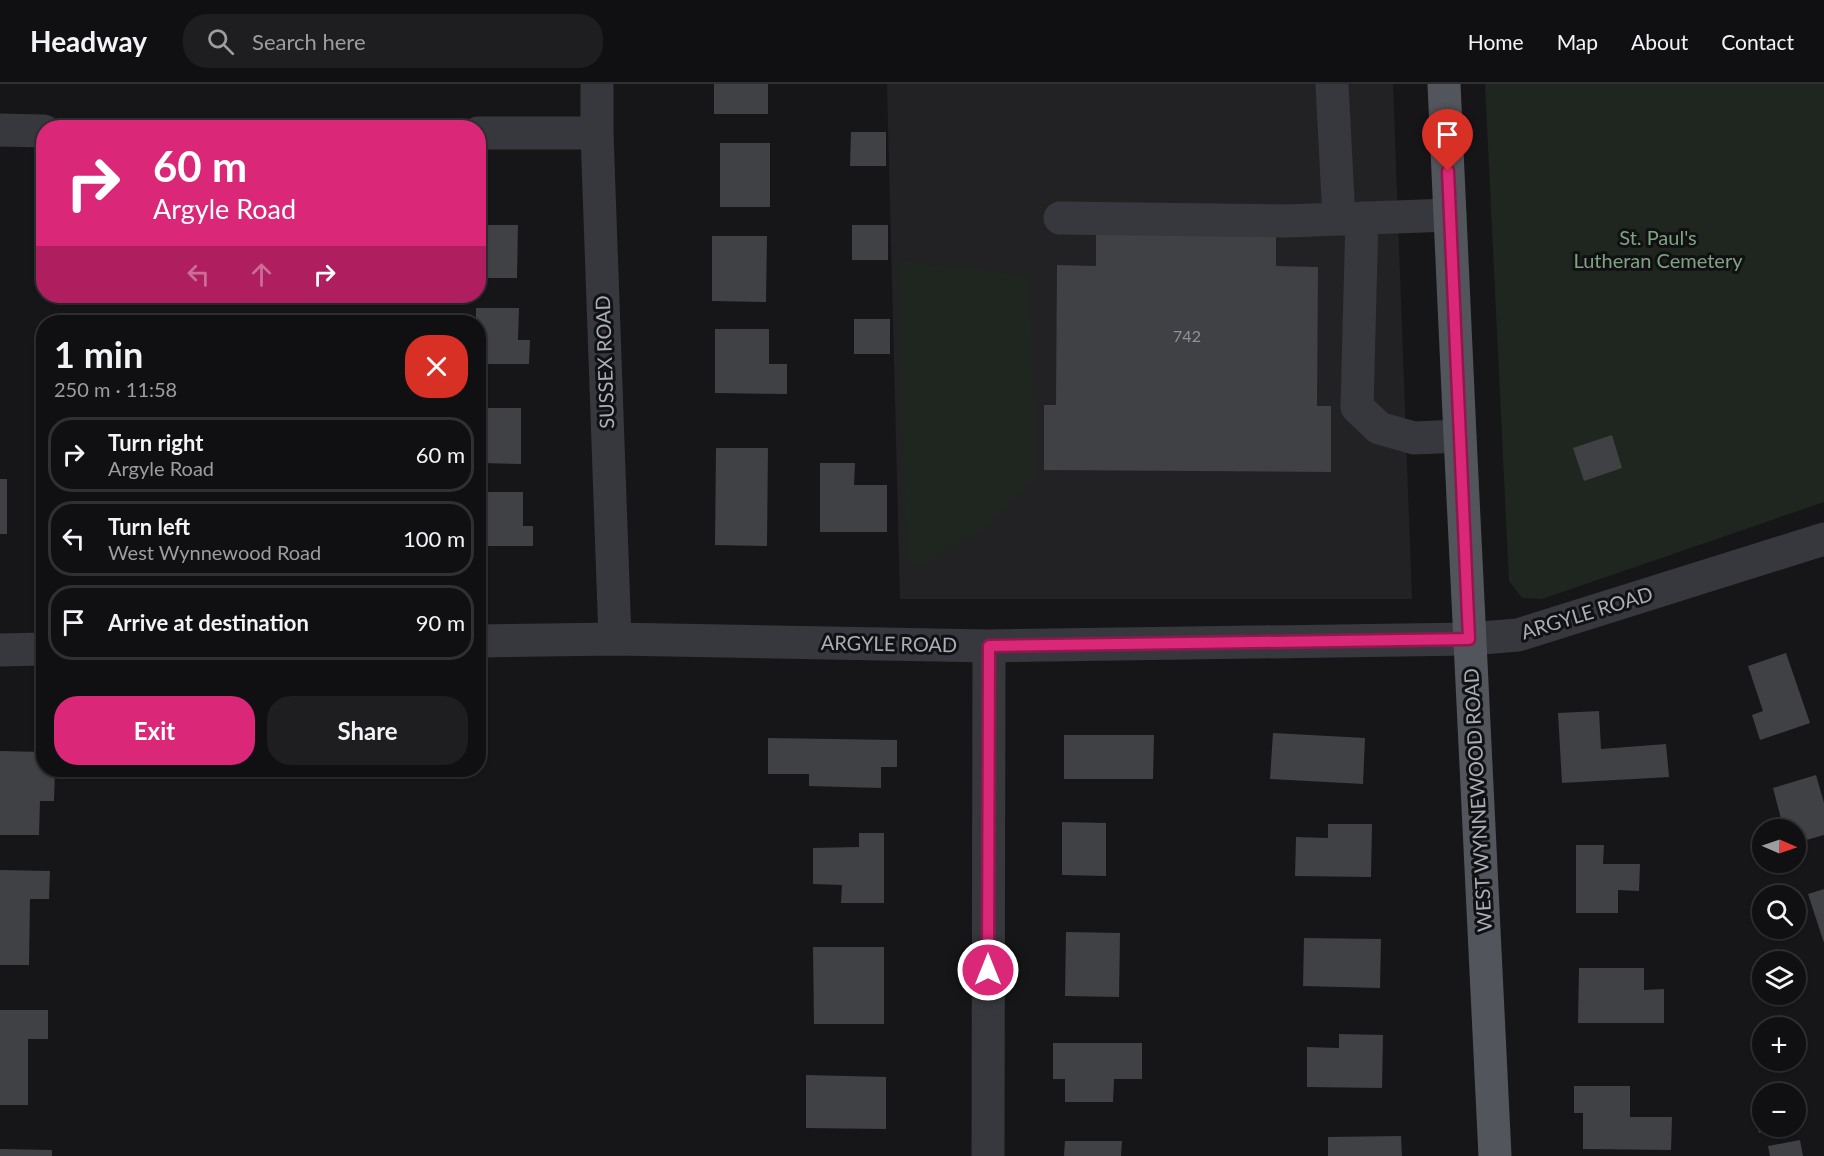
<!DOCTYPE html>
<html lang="en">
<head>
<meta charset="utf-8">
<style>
	:root { --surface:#101012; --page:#1e1e20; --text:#f1f3f6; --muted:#9c9d9f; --line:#303032; --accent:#db2777 }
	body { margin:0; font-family:Lato,sans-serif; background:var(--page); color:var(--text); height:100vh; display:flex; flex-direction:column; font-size:22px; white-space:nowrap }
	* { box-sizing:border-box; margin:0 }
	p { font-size:20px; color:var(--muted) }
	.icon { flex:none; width:33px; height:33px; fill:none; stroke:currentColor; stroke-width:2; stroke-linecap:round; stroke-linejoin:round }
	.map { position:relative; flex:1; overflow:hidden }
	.panel { position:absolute; left:36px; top:231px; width:450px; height:462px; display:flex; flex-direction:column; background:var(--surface); border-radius:24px; box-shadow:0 2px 4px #0004,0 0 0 2px var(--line) }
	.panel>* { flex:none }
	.top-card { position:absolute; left:36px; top:36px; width:450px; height:183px; border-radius:24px; box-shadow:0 2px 4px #0004,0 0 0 2px var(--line); background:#db2777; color:#fff; overflow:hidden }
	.needle { width:39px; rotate:92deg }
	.tools { position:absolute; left:1752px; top:735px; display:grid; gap:12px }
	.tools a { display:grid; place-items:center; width:54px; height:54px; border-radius:50%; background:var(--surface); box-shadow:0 2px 4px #0004,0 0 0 2px var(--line); font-size:30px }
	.pin { position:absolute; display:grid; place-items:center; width:51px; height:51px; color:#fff; margin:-62px -26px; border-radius:50% 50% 50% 0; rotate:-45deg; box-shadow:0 0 6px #0007 }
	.pin .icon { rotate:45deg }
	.me { position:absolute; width:66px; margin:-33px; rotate:0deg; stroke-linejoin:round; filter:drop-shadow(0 0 4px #0008) }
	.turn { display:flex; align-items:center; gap:21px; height:126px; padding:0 18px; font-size:27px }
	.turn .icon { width:78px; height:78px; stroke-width:2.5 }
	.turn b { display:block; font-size:42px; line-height:51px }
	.lanes { display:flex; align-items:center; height:57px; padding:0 18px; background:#0003; justify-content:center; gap:30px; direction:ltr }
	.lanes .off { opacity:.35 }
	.round { display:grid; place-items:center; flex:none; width:63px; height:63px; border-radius:24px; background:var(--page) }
	.head { display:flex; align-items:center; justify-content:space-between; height:102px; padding:0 18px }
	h1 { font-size:36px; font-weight:700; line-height:45px }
	.button { display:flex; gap:12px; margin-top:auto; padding:12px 18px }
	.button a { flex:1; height:69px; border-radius:24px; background:var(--accent); color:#fff; font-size:24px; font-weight:700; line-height:69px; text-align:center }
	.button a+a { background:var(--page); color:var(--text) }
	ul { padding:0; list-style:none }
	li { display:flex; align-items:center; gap:18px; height:75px; margin:0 12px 9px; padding:0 6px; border:3px solid var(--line); border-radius:24px }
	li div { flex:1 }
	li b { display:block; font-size:22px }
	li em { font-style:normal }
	header { display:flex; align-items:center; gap:36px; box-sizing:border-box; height:84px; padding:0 30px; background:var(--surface); border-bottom:2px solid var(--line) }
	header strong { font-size:28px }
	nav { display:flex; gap:33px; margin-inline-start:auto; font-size:21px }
	.search { width:420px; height:54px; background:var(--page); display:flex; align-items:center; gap:15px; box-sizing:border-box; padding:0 21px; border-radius:24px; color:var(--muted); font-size:22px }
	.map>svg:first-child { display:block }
	.built { fill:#222225 }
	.green { fill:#1e261f }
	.building { fill:#404145 }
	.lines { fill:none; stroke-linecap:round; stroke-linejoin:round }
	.minor { stroke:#37383d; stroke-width:33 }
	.major { stroke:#53555c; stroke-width:33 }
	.route-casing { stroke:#8e194d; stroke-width:15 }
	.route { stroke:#db2777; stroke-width:10 }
	.labels { text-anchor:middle; stroke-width:6; stroke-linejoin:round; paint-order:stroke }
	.number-label { font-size:16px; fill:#8e929b }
	.park-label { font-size:20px; fill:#7fa381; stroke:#111113 }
	.street-label { font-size:20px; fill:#a8adb8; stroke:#111113 }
</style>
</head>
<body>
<header>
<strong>Headway</strong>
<div class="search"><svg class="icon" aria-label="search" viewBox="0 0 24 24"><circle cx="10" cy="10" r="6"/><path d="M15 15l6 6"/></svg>Search here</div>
<nav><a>Home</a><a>Map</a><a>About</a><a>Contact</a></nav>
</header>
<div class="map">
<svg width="1824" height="1072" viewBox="0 0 1824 1072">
	<rect width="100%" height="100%" fill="#161618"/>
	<path class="built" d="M887 0H1393L1412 515H900Z"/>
	<path class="green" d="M1485 0H1824V418L1542 515 1522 514 1509 497Z
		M899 177 1030 192 1035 393 976 452 926 479H906Z"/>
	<path class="building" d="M714 0H768V30H714Z
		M851 48H886V82H850Z
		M720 59H770V123H720Z
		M478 141H518L517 194H478Z
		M852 141H888V176H852Z
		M1096 149 1276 150V182L1318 183 1317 322H1331V388L1044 386V321H1056L1057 181 1096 182Z
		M712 152H767L766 218 712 217Z
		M476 224H519L518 256H530L529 280H478V238H476Z
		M854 235H890V270H854Z
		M715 245H769V280H787V310L715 309Z
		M478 324H521V380L481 379V364H478Z
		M1612 351 1622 384 1584 397 1573 364Z
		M716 364H768L767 462 715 461Z
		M820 379H855L854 401H887V448H820Z
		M0 395H7V450H0Z
		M480 408H523V442H533V462H478V422H480Z
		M1786 569 1810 639 1760 656 1752 631 1763 627 1748 582Z
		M1599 627 1601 665 1666 660 1669 693 1562 699 1558 629Z
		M1273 649 1365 654 1363 700 1270 695Z
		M1064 651H1154L1153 695H1064Z
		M768 654 897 656V683H881V704L809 702V690H768Z
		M0 667 44 668V686H55L54 717H40L39 751H0Z
		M1816 691 1824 719V751L1796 759V746H1784L1773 704Z
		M1062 738 1106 739V792L1062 791Z
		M1328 740H1372L1371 793 1295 792 1296 753 1328 754Z
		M859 749H884V819H841L842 801 813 800V764L859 763Z
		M1576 761H1604L1603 780H1640L1639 807 1618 806V829H1576Z
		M0 786 50 787 49 815H30L29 881H0Z
		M1824 805V859L1808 810Z
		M1066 848 1120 849 1119 913 1065 912Z
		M1304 854 1381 855 1380 904 1303 902Z
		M813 863H884V940H814Z
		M1579 884H1644V906L1664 905V939H1578Z
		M0 926H48V955H28V1021H0Z
		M1339 950 1383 951 1382 1004 1307 1003V963L1339 964Z
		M1053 959H1142V995H1114L1113 1018H1065V995H1053Z
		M806 991 886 993V1045L806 1044Z
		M1574 1002H1630V1033H1672L1671 1066 1583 1065V1029H1574Z
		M1762 1017V1042L1781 1043 1759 1049 1751 1021Z
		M1401 1052 1402 1072H1328V1053Z
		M1800 1056 1803 1072H1770L1768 1062Z
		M1065 1057H1122L1121 1072H1064Z
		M0 1065 52 1066V1072H0Z"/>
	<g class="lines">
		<path class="minor" d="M597 0V49L615 555
			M1332 0 1339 135 1450 131
			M0 46 44 47
			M478 49H597
			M1060 134 1287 137 1339 135
			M1362 134 1357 323 1379 344 1414 354 1460 352
			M478 557 615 555 989 562 1469 555 1518 551 1824 455
			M0 566 44 565
			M988 1072 989 562"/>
		<path class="major" d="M1444 0 1460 352 1495 1072"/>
	</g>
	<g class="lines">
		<defs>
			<path id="route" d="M988 886 989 562 1469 555 1448 87"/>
		</defs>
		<use href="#route" class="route-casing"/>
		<use href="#route" class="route"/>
	</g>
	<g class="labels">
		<g class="number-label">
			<text x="1187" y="258">742</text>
		</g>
		<g class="park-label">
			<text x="1658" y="161">St. Paul's<tspan x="1658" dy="23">Lutheran Cemetery</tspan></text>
		</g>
		<g class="street-label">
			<text transform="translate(605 278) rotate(-92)" y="7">SUSSEX ROAD</text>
			<text transform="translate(1587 529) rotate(-17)" y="7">ARGYLE ROAD</text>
			<text transform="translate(889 560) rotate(1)" y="7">ARGYLE ROAD</text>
			<text transform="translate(1478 716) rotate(-93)" y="7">WEST WYNNEWOOD ROAD</text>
		</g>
	</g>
</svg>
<div class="tools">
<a><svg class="needle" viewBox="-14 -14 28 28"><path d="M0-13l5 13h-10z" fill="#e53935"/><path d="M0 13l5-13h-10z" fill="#9c9d9f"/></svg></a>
<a><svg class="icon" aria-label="search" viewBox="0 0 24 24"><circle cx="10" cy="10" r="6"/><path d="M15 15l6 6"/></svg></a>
<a><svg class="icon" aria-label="layers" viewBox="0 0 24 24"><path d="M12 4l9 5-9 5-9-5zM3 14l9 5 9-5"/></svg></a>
<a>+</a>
<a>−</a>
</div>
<div class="pin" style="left:1448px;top:87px;background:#d93025"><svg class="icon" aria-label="arrive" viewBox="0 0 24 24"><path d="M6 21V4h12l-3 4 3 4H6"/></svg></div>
<svg class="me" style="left:988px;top:886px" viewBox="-20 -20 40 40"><circle r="17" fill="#db2777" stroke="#fff" stroke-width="3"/><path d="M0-11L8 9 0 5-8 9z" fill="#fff"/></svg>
<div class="top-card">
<div class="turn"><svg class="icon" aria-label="right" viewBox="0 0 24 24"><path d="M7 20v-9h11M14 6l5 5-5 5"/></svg><div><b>60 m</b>Argyle Road</div></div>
<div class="lanes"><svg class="icon off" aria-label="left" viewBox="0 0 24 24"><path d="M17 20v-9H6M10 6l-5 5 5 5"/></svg><svg class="icon off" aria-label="ahead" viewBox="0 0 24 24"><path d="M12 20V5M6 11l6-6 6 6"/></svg><svg class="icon" aria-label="right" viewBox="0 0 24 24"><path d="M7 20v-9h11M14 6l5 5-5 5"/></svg></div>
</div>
<section class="panel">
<div class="head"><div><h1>1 min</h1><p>250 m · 11:58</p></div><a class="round" style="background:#d93025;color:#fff"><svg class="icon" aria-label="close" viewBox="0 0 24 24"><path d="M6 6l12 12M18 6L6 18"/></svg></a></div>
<ul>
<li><svg class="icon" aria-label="right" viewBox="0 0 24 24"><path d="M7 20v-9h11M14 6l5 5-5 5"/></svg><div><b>Turn right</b><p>Argyle Road</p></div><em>60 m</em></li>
<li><svg class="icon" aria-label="left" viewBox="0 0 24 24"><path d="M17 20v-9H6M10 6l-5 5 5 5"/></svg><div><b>Turn left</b><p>West Wynnewood Road</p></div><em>100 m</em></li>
<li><svg class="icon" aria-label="arrive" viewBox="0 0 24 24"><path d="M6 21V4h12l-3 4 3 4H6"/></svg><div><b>Arrive at destination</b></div><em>90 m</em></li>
</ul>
<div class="button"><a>Exit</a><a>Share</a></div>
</section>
</div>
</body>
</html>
